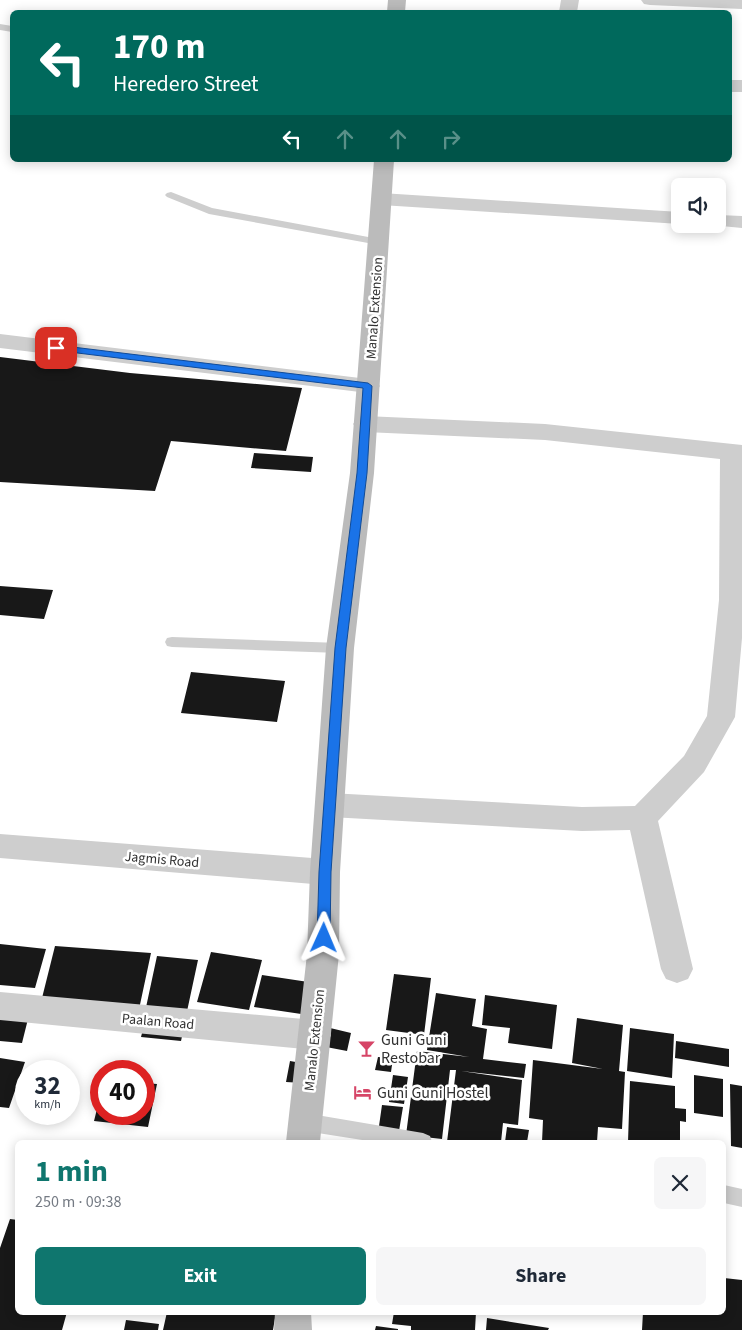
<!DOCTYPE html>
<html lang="en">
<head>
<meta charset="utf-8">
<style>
	:root { --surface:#fff; --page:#f6f6f7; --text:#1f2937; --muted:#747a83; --accent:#0f766e }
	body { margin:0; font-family:"Source Sans 3",sans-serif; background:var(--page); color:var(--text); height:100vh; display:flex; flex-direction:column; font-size:19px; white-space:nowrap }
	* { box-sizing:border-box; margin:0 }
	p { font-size:16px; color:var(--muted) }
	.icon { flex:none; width:28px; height:28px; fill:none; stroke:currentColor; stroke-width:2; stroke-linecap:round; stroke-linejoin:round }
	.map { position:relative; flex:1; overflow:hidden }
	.drawer { position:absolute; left:15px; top:1140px; width:711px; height:175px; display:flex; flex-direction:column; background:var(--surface); border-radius:8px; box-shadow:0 2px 12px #0003 }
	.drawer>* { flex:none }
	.hud { position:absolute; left:10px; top:10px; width:722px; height:152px; border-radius:8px; box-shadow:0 2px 12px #0003; background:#00695c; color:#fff; overflow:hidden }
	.fabs { position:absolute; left:671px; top:178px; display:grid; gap:10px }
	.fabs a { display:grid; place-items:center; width:55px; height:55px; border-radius:8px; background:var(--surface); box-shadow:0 2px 12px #0003; font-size:25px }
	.speed { position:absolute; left:15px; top:1060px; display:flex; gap:10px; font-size:25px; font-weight:700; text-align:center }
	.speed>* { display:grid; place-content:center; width:65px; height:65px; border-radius:50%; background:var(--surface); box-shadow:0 2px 12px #0003; line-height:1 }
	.speed small { font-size:12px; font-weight:400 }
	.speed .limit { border:8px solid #d22; background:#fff; color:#111 }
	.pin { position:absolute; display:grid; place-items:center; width:42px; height:42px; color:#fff; margin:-21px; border-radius:10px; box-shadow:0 2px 8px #0006 }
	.me { position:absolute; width:55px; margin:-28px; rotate:1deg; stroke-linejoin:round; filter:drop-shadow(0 0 4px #0008) }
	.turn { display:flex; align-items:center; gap:18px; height:105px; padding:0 20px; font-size:22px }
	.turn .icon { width:65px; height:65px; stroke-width:2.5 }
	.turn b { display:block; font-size:35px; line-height:42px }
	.lanes { display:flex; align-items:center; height:48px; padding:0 20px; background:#0003; justify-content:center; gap:25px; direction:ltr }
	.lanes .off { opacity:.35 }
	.round { display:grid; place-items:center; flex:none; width:52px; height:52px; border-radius:8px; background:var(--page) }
	.overview { display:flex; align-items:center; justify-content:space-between; height:85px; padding:0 20px }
	h1 { font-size:30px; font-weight:700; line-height:38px; color:var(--accent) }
	.button { display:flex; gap:10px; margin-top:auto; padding:10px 20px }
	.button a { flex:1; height:58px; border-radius:8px; background:var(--accent); color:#fff; font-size:20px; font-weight:700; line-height:58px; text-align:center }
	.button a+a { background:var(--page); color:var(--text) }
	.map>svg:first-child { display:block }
	.building { fill:#181818 }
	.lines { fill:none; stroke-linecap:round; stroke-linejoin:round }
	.lane { fill:#cecece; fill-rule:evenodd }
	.street { fill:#cecece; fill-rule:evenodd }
	.secondary { fill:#bbb; fill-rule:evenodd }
	.route { fill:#1a73e8; stroke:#114b97 }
	.labels { text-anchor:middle; stroke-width:5; stroke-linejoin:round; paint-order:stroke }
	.street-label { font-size:14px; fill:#313131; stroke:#fff }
	.near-poi-label { font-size:16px; fill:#313131; stroke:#fff; text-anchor:start }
</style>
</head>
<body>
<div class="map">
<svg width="742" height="1330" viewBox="0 0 742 1330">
	<rect width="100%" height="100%" fill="#fff"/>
	<path class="building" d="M0 357 130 373 302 388 286 451 171 441 155 491 0 482Z
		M254 453 313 457 311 472 251 468Z
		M0 586 53 590 44 619 0 615Z
		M191 672 285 681 277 722 181 713Z
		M0 944 46 949 35 988 0 985Z
		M55 946 151 953 138 1014 40 1006Z
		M211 952 262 960 249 1010 197 1002Z
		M157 956 198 960 186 1016 145 1012Z
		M394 974 431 978 424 1035 386 1030Z
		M262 975 315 983 308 1015 254 1007Z
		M436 993 476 999 472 1026 487 1029 483 1059 526 1064 524 1078 461 1071 522 1080 518 1125 503 1123 501 1142H447L456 1070H450L442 1139 406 1135 417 1051 469 1057 427 1050Z
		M485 995 557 1005 552 1049 508 1043 510 1028 482 1025Z
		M0 1012 29 1015 22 1043 0 1041Z
		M577 1018 623 1025 619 1071 625 1072 622 1129 598 1127 597 1142H542L543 1120 529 1118 533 1060 603 1069 572 1063Z
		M144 1025 184 1028 181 1041 141 1037Z
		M326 1027 351 1033 347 1051 321 1046Z
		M630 1028 674 1034 672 1078 627 1071Z
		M676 1041 729 1049V1067L675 1058Z
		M378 1057 393 1058 391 1072 375 1070Z
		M0 1058 25 1062 9 1108 0 1107Z
		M290 1061 307 1064 303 1083 286 1082Z
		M393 1075 408 1077 404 1104 389 1102Z
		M694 1075 723 1079V1117L694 1113Z
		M630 1081 675 1086V1108L686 1109V1122L680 1121V1142H628Z
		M144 1083 157 1084 148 1127 94 1121 101 1093V1114H144Z
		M730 1084 742 1086V1148L731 1146Z
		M382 1105 403 1107 398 1137 378 1133Z
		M507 1127 529 1130 527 1142H505Z
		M10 1219 18 1220V1312H67L62 1330H0V1248Z
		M724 1278 742 1280V1330H642L643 1312H724Z
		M167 1312H276L273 1330H163Z
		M394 1312H476L475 1330H411V1326L392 1324Z
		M487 1318 549 1328 548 1330H486Z
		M126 1320 159 1324 158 1330H124Z
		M376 1326 398 1329V1330H375Z"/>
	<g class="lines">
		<path class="lane" d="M0 24 12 26V32L0 30Z
			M171 192 212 208 379 239 385 242 379 245 209 214 167 197 165 195 167 193Z
			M172 637 340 643 345 644 347 648 345 652 340 653 172 647 167 646 165 642 167 638Z
			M305 1113 423 1133 430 1136 432 1142H375L305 1131 298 1128 296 1122 298 1116Z
			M724 1185 742 1189V1207L724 1203Z"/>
		<path class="street" d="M561 0H579L577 12H559Z
			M641 0H742V9L650 5 644 4Z
			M730 80H742V92H730Z
			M381 193 680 212V224H682H680L381 205 374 203 371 199 374 195Z
			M718 215 742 216V228L711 225 709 224H718Z
			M0 334 368 379 376 381 380 386 376 391 368 393 0 348Z
			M365 416 545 424 742 445V638L735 717 704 772 658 821 693 969 688 979 677 983 666 979 661 969 630 830 582 831 330 817 320 813 315 805 320 797 330 793 582 807 635 806 684 756 707 716 719 600 720 459 545 440 365 432 357 429 353 424 357 419Z
			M0 834 325 859 336 863 340 872 336 881 325 885 0 858Z
			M0 992 315 1020 327 1025 331 1035 327 1045 315 1050 0 1020Z"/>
		<path class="secondary" d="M388 0H406L405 12H387Z
			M374 160H394L374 473 354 648 340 872 339 954 320 1142H286L307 954 310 872 326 648 350 473Z
			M275 1312H311L312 1330H274Z"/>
	</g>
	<path class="route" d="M56 345 368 383 372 386 367 473 346 648 331 872 330 938 328 941 324 943 319 941 317 938 319 872 335 648 357 473 363 388 53 350 52 348Z"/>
	<defs>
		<symbol id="bar-bare" viewBox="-9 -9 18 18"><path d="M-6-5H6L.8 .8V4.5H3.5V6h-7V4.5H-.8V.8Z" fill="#d64567" stroke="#fff" stroke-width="2.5" paint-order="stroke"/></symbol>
		<symbol id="hotel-bare" viewBox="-9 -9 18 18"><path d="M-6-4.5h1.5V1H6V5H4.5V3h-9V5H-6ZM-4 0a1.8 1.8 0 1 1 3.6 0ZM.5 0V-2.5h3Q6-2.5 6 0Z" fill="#d64567" stroke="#fff" stroke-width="2.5" paint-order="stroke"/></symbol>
	</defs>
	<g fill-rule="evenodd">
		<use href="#bar-bare" x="354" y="1036" width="25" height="25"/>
		<use href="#hotel-bare" x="350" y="1080" width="25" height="25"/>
	</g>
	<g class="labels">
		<g class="street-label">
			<text transform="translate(374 308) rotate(-86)" y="5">Manalo Extension</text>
			<text transform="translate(162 859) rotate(5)" y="5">Jagmis Road</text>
			<text transform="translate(158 1021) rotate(5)" y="5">Paalan Road</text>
			<text transform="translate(314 1040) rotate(-84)" y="5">Manalo Extension</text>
		</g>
		<g class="near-poi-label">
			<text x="381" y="1045">Guni Guni<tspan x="381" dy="18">Restobar</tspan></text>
			<text x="377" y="1098">Guni Guni Hostel</text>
		</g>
	</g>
</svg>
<div class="fabs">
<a><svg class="icon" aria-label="sound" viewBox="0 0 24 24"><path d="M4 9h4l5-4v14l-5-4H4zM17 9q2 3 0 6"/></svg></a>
</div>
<div class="speed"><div>32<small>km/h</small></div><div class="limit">40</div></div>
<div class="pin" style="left:56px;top:348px;background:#d93025"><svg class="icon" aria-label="arrive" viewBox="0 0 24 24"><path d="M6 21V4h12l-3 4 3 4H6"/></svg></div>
<svg class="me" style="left:324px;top:938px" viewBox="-20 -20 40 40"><path d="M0-17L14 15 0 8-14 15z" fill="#1a73e8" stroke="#fff" stroke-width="4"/></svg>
<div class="hud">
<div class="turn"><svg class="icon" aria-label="left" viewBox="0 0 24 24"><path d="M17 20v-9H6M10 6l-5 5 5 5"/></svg><div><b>170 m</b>Heredero Street</div></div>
<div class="lanes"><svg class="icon" aria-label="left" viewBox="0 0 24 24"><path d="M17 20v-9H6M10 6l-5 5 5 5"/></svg><svg class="icon off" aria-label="ahead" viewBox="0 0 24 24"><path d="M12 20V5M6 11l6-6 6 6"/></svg><svg class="icon off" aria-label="ahead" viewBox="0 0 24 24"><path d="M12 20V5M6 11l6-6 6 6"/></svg><svg class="icon off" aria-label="right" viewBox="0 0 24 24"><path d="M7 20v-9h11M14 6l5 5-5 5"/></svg></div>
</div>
<section class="drawer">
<div class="overview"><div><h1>1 min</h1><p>250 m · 09:38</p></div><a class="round"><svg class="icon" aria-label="close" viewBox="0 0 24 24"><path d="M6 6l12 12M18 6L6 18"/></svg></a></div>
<div class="button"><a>Exit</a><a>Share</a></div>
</section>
</div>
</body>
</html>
